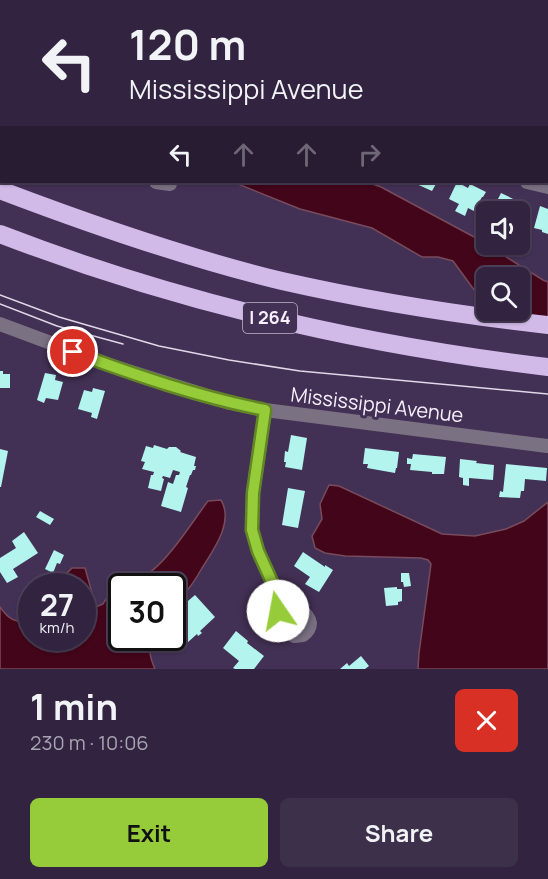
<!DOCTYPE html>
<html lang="en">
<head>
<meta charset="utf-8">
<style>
	:root { --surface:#322440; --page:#3d304b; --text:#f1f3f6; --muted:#a8a4b1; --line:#4d4159; --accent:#96cc39 }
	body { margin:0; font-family:Manrope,sans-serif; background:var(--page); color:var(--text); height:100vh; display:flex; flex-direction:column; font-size:22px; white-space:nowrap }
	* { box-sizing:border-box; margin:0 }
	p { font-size:20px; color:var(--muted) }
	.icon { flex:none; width:33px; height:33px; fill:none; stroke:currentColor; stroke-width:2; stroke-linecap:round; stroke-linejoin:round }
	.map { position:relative; height:669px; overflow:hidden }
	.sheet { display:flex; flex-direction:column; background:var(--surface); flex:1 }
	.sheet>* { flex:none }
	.banner { position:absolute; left:0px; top:0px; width:549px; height:183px; box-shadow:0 2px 4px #0004,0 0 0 2px var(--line); background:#322440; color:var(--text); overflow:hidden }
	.controls { position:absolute; left:476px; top:201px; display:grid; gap:12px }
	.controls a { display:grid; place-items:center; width:54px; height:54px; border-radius:9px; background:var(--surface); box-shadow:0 2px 4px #0004,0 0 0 2px var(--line); font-size:30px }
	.speed { position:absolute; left:18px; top:573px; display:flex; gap:12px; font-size:30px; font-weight:700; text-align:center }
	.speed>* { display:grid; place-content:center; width:78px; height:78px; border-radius:50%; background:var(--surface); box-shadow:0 2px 4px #0004,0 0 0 2px var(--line); line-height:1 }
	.speed small { font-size:15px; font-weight:400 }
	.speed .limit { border:3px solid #111; border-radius:9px; background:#fff; color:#111 }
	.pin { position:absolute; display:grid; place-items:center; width:51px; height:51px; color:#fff; margin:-26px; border:3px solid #fff; border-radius:50%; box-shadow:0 2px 6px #0007 }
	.me { position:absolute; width:66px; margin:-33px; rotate:348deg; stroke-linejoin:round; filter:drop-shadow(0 0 4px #0008) }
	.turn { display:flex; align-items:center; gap:21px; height:126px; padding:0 30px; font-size:27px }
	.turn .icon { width:78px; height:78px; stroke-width:2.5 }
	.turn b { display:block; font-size:42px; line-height:51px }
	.lanes { display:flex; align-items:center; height:57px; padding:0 30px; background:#0003; justify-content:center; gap:30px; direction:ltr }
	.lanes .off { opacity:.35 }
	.round { display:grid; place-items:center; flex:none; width:63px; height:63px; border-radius:9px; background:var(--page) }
	.overview { display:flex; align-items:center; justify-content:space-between; height:102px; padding:0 30px }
	h1 { font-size:36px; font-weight:700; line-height:45px }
	.action { display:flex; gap:12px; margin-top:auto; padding:12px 30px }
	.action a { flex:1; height:69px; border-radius:9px; background:var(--accent); color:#111; font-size:24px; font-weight:700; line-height:69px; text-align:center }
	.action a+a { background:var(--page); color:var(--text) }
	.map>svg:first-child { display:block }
	.water { fill:#420519; stroke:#784b5d; stroke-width:1.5 }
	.building { fill:#b3f5ee }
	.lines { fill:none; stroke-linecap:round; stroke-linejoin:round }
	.minor { stroke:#7a7183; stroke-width:14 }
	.motorway { stroke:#d1bae8; stroke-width:18 }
	.tram { stroke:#e0d7e8; stroke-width:1.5 }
	.route-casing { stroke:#628525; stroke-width:15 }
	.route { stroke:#96cc39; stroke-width:10 }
	.labels { text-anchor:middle; stroke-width:6; stroke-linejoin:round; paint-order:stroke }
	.shield { fill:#433055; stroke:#c0b6cb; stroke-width:1.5 }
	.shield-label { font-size:18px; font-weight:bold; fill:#f6effd }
	.street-label { font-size:20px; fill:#f6effd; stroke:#433055 }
</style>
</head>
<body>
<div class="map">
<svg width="548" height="669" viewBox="0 0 548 669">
	<rect width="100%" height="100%" fill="#433055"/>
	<path class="water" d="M233 182H367L381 187 476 238 543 280 548 282V327L536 323 513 311 519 310V278H486V301L480 298 453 261 438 257H422L372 228 300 209Z
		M329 485 339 486 442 534 475 536 506 529 524 521 548 502V669H418L419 653 431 564 428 560 421 558 345 556 325 553 315 548 312 536 322 519 320 504Z
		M221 500C234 522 214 549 202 568 198 575 194 582 189 588 184 594 178 599 173 604L172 586H122V638H152C148 649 150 658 155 669H0V607C9 620 15 623 31 621L32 638H82V586H62L64 576 72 568H85L96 607 103 604 116 583C124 581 135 580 143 576 164 568 194 519 208 501Z"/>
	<path class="building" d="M412 182H437L432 191Z
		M457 182 468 188 470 184 486 192 483 197H482L474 211 468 208 465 216 455 211 459 204 449 199Z
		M501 193 530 207 522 221 519 219V212H501L494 207Z
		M540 206 548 209V234L542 232V230L534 228Z
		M0 371H3V374H10V388H0Z
		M45 373 56 375 55 380 63 382 58 400 46 398 44 403 37 400Z
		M93 388 105 391 97 419 91 417 92 413 78 409 84 390 92 392Z
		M291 435 307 438 302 470 285 467 286 462H284L285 451 288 452Z
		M154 445 167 449 169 447H176L181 451 180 452 196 457 194 466H196L195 470H193L191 475H190L186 487 188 488 181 512 161 506 168 482 173 484 176 475H179L180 472 173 470 170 478 163 476 162 478 164 479 161 491 148 488 151 475H153L154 472 142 469 145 462 141 461 146 446 153 448Z
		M365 448 399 452 397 468H396L395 473 367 468 368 464H363Z
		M0 449 8 451 1 487H0Z
		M413 454 446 457 444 474H432V472L410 470 411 464H407V458L412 459Z
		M460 459 477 461 476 463 494 465 493 480 469 478V486L463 485V478L459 477Z
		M506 464 547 468 546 481 525 479 524 491H521L520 498 499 497 500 491 503 492Z
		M288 488 305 491 298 528 282 525Z
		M40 511 54 519 50 525 36 517Z
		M24 532 38 553 13 569 18 577 7 583 0 572V558L16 548 12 541Z
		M54 550 64 555 60 564 57 563 53 573 45 569Z
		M303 552 325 567V565L333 570 319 592 305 584 310 577 294 566Z
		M401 573H409L411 586 404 587 403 582H401Z
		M397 587V589H402V601L398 602V605L386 606 384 588Z
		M195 595 215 617 200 631 202 633 198 636 197 634 187 643 184 639 180 643 172 634V630L174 628 172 624 186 611 182 606Z
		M236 631 248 641 247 643 264 656 254 669H235L233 668 239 661 223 648Z
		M361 656 369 666 365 669H340L347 663 349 666Z"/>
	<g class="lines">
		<path class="minor" d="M154 0 157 2
			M196 2 197 0
			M380 2 381 0
			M548 24V23
			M0 131 2 132
			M156 182 170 184
			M527 182 548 187
			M0 324 115 367 230 403 265 410 547 446
			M265 410 253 493 252 529 258 551 277 593 276 602 283 625 287 630 294 636 303 635C307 632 310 628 310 623 309 612 285 597 277 593"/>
		<path class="motorway" d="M0 190C92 225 186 258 282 281 370 301 459 315 548 325
			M0 234C176 302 361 345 548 367"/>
		<path class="tram" d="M0 295 59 317 159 346 229 360 300 371 548 394
			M0 304 57 326 123 344"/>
	</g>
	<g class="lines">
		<defs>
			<path id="route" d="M73 352C135 375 199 397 265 410L253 493 252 530 258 551 277 593 276 602 278 611"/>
		</defs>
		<use href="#route" class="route-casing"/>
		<use href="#route" class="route"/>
	</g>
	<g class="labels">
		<rect class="shield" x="243" y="303" width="54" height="30" rx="4.5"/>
		<g class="shield-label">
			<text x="270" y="324">I 264</text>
		</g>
		<g class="street-label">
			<text transform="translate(377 405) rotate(7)" y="7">Mississippi Avenue</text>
		</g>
	</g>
</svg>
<div class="controls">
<a><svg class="icon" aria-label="sound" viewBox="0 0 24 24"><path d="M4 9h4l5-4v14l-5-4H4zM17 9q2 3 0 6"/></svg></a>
<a><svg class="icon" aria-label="search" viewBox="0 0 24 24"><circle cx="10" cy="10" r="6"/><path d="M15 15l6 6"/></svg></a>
</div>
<div class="speed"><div>27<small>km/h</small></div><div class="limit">30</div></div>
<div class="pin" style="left:73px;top:352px;background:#d93025"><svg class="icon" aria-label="arrive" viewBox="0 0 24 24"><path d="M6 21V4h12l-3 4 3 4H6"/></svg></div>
<svg class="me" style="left:278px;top:611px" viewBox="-20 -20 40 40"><circle r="19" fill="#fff"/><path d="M0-13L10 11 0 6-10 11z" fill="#96cc39"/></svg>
<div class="banner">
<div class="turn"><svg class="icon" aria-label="left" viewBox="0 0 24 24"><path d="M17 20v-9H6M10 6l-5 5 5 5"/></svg><div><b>120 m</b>Mississippi Avenue</div></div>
<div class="lanes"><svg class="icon" aria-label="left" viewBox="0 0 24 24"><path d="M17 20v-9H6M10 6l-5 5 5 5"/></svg><svg class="icon off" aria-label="ahead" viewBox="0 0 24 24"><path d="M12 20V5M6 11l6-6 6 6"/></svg><svg class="icon off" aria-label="ahead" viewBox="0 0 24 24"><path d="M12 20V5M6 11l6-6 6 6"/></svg><svg class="icon off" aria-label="right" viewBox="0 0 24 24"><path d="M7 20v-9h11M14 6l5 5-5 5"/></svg></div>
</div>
</div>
<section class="sheet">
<div class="overview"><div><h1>1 min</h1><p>230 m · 10:06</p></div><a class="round" style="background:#d93025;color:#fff"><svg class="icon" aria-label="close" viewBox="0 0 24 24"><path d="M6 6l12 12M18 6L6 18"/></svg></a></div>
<div class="action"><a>Exit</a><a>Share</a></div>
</section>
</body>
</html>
